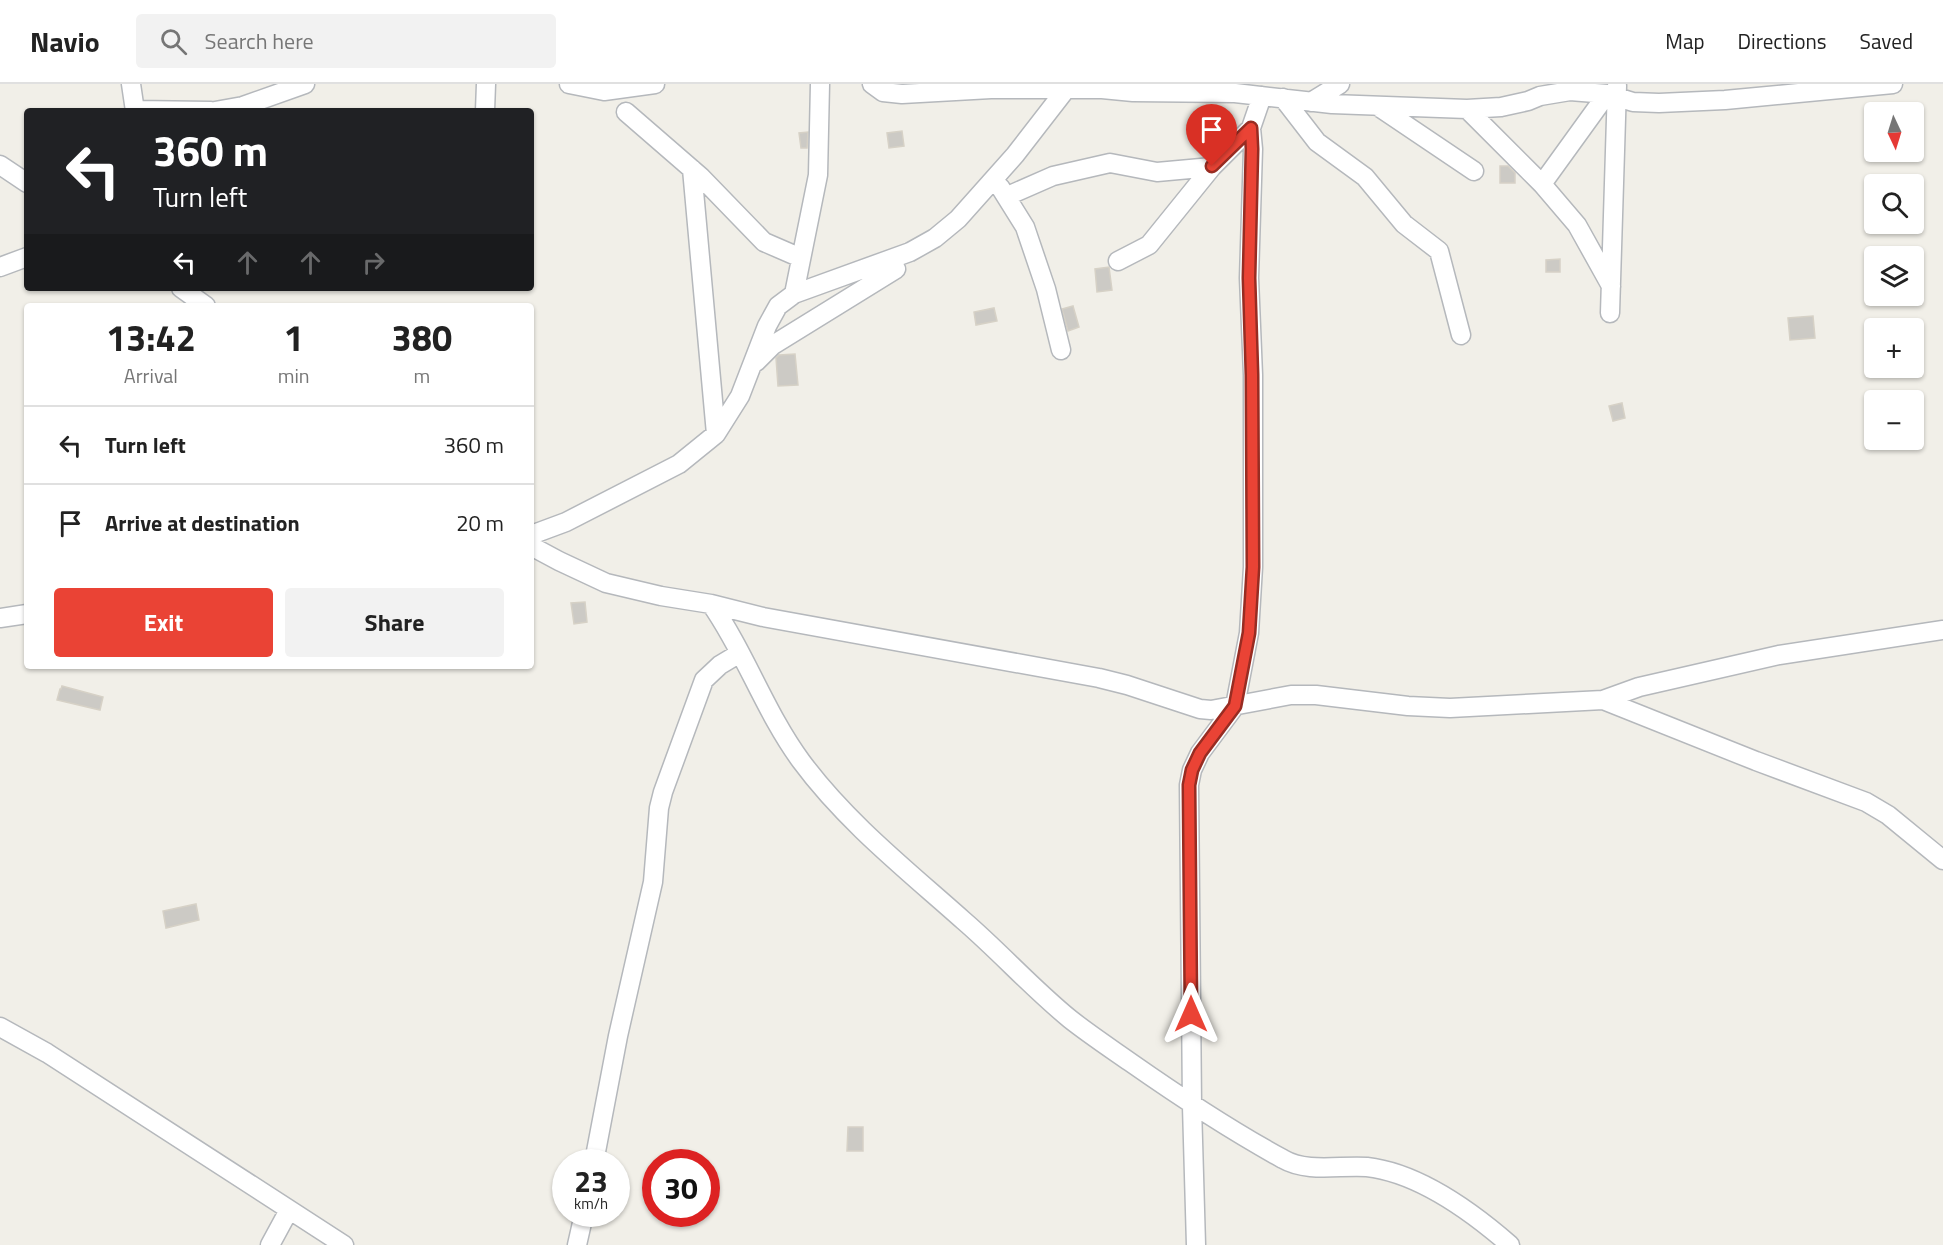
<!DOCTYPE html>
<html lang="en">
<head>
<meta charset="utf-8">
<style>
	:root { --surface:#fff; --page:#f2f2f2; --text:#222; --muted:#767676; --line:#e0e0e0; --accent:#ea4335 }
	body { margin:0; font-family:"Titillium Web",sans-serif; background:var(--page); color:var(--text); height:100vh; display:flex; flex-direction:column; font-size:22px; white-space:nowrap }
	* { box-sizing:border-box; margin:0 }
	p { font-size:20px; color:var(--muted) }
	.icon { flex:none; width:33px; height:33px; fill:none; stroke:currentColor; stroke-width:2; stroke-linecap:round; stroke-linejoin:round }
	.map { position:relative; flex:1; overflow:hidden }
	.drawer { position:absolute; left:24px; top:219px; width:510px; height:366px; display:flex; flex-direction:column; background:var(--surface); border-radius:6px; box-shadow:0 2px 4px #0004 }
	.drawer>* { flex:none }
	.hud { position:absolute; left:24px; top:24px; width:510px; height:183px; border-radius:6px; box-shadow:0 2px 4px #0004; background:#202124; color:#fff; overflow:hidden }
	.needle { width:39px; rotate:176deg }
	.fabs { position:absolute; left:1864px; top:18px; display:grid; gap:12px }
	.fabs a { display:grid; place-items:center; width:60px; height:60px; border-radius:6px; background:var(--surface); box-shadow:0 2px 4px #0004; font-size:30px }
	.speed { position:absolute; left:552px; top:1065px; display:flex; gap:12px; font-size:30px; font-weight:700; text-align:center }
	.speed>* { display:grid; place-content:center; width:78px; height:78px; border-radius:50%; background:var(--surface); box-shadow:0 2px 4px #0004; line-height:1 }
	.speed small { font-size:15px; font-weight:400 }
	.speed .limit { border:9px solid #d22; background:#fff; color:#111 }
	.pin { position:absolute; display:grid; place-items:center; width:51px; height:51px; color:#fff; margin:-62px -26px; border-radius:50% 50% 50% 0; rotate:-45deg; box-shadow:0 0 6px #0007 }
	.pin .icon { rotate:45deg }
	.me { position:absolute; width:66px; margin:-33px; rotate:0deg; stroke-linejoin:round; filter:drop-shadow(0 0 4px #0008) }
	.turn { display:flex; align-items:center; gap:21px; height:126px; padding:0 30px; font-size:27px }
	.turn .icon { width:78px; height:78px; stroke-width:2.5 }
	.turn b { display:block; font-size:42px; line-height:51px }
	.lanes { display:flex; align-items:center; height:57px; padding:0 30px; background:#0003; justify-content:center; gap:30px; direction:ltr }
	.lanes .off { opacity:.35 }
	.eta { display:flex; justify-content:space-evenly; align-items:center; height:102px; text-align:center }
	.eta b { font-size:36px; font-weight:700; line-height:42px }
	.primary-button { display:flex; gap:12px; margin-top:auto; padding:12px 30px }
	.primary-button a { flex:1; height:69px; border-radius:6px; background:var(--accent); color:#fff; font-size:24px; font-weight:700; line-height:69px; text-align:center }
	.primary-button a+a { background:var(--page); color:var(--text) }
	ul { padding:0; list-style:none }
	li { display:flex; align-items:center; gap:18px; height:78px; padding:0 30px; border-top:2px solid var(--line) }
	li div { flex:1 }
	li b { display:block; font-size:22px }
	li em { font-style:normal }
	header { display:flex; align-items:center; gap:36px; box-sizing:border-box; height:84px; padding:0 30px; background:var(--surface); border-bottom:2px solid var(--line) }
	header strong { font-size:28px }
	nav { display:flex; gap:33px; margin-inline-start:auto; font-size:21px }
	.search { width:420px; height:54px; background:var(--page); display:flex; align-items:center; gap:15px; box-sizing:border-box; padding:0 21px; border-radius:6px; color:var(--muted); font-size:22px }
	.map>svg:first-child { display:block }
	.building { fill:#cccac5; stroke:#d6d1c6; stroke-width:1.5 }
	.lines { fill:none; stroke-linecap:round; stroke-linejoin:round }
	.minor-casing { stroke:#b5b8bc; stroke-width:21 }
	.minor { stroke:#fff; stroke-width:18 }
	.route-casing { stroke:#982c22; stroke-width:15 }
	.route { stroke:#ea4335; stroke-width:10 }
</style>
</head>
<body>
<header>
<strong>Navio</strong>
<div class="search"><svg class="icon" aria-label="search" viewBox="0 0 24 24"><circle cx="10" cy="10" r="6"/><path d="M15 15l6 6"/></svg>Search here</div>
<nav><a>Map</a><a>Directions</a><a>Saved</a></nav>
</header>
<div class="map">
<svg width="1943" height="1161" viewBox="0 0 1943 1161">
	<rect width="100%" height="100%" fill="#f1efe8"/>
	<path class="building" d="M902 47 904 62 889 64 887 49Z
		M808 48 807 64H801L799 49Z
		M1500 82H1508L1515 89V99H1500Z
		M1560 175V188H1546V176Z
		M1109 183 1112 206 1097 208 1095 185Z
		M1073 222 1079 243 1068 247 1062 225Z
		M994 224 997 237 976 241 974 228Z
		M1813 232 1815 254 1790 256 1788 234Z
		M795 270 798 301 778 302 776 274 779 271Z
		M1622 319 1625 334 1613 337 1609 322Z
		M585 518 587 538 574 540 571 519Z
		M62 602 103 613 100 626 57 616 60 605H61Z
		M196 820 199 836 166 844 163 827Z
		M848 1043H863V1067H847Z"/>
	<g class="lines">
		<defs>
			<path id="minor" d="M131 0 135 27
				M569 0 604 7 655 0
				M872 0 883 8 902 10 991 5H1102L1133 8 1235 9 1332 20 1467 25 1501 23 1528 17 1540 12 1570 7 1607 10 1633 18 1659 19 1725 16 1893 0
				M1283 14 1317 58 1365 93 1404 140 1439 167 1461 251
				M1311 18 1340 0
				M1379 23 1474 87
				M1467 25 1542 100 1607 10
				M135 26 211 27
				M215 27 243 22 305 0
				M485 27 486 0
				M626 28 701 93 764 158 801 174
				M0 81 27 99
				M692 85 716 350
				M1542 100 1577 141 1611 202
				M1000 103 1025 143 1046 205 1061 266
				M1012 110 1053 92 1110 79 1157 88 1212 83 1251 44
				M1118 177 1149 161 1212 83
				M0 183 27 173
				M181 204 206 222
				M794 210 818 91 820 0
				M1610 229 1617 2
				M756 278 773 261 896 185
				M531 451 566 438 679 380 716 350 740 312 767 242 778 222 794 210 910 168 935 154 958 135 1015 71 1070 0
				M531 462 559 477 606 499 661 512 711 520 763 533 1099 594 1127 601 1200 625 1211 626 1291 611H1316L1408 622 1450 624 1603 616 1639 603 1779 571 1943 546
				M711 520C746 570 765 628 801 677 846 738 908 787 964 837 1001 869 1032 904 1070 935 1089 950 1110 964 1130 978 1180 1013 1230 1046 1283 1075 1307 1089 1340 1081 1367 1083 1419 1089 1471 1127 1510 1161
				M0 534 27 530
				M1603 616 1756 677 1866 718 1888 731 1943 776
				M0 943 47 969 344 1161
				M594 1078 618 952 653 798 659 724 663 708 704 596 720 581 740 569
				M270 1161 289 1126
				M577 1161 584 1130
				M1196 1161 1192 1022 1189 701 1192 686 1200 669 1235 622 1249 549 1253 483V291L1249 194 1253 65 1251 44 1262 12"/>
		</defs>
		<use href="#minor" class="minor-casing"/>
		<use href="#minor" class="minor"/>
	</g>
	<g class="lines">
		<defs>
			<path id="route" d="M1191 930 1189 701 1192 686 1200 669 1235 622 1249 549 1253 483 1252 291 1249 194 1252 65 1251 44 1212 82"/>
		</defs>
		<use href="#route" class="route-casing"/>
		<use href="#route" class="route"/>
	</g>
</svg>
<div class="fabs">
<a><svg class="needle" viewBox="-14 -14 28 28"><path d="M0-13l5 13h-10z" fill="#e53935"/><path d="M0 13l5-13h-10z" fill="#767676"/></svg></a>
<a><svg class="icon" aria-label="search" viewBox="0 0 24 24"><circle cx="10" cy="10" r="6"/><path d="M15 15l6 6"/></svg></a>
<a><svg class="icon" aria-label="layers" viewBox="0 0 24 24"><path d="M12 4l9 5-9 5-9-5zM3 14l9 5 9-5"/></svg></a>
<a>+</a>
<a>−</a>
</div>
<div class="speed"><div>23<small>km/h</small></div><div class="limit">30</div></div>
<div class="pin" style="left:1212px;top:82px;background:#d93025"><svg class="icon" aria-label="arrive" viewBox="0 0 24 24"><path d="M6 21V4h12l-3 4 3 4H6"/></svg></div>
<svg class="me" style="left:1191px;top:930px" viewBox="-20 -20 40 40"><path d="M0-17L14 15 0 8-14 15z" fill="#ea4335" stroke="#fff" stroke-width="4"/></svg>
<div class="hud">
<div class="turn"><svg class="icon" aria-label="left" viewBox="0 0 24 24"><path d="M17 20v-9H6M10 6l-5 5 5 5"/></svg><div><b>360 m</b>Turn left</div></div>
<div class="lanes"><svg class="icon" aria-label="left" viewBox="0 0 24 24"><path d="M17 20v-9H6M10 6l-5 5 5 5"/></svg><svg class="icon off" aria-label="ahead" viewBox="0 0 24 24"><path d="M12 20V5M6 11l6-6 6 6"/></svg><svg class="icon off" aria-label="ahead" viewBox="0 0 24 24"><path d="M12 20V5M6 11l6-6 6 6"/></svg><svg class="icon off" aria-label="right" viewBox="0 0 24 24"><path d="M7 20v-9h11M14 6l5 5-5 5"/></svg></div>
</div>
<section class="drawer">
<div class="eta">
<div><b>13:42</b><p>Arrival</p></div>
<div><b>1</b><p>min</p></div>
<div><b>380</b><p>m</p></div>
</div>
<ul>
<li><svg class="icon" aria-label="left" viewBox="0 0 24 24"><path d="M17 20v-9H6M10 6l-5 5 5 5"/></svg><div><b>Turn left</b></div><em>360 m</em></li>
<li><svg class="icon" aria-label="arrive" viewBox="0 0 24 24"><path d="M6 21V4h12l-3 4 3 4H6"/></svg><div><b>Arrive at destination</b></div><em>20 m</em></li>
</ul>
<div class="primary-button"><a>Exit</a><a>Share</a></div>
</section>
</div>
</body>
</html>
